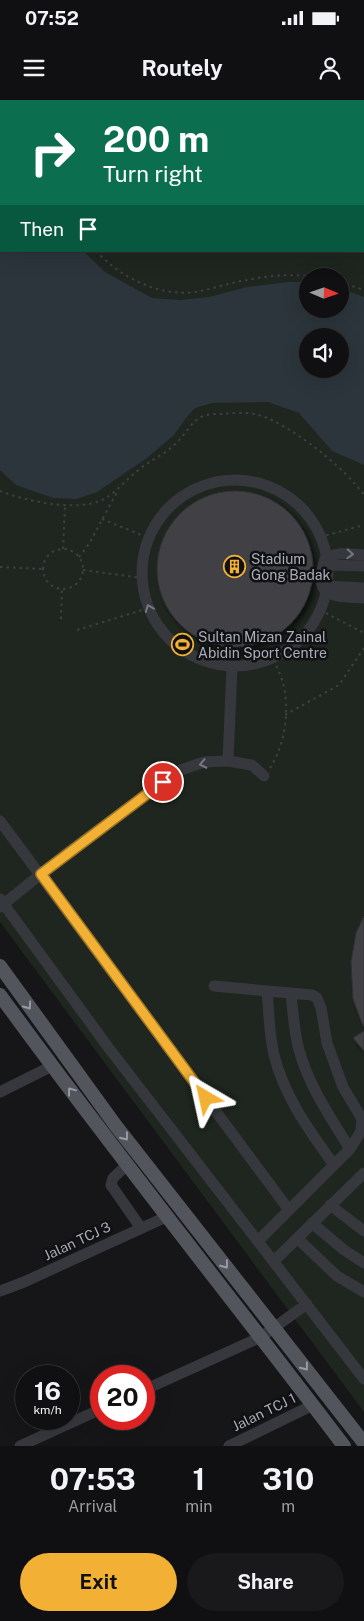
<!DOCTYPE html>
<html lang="en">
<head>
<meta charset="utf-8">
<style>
	:root { --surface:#101012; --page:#19191b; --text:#f1f3f6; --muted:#9c9d9f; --line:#303032; --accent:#f2b134 }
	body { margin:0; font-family:"Public Sans",sans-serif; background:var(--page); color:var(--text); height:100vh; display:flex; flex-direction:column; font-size:19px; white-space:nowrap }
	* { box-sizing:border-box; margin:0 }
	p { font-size:16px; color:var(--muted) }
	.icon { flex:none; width:28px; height:28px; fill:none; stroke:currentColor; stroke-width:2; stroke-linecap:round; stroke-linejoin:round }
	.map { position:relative; height:1346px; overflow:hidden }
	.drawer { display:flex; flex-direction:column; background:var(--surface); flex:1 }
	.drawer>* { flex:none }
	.top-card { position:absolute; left:0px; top:0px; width:365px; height:152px; box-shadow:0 5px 20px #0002,0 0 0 1px var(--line); background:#0b6e4f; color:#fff; overflow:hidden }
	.needle { width:32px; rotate:92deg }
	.fabs { position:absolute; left:299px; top:168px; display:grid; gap:10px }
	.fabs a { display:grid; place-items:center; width:50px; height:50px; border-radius:50%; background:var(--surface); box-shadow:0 5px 20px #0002,0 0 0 1px var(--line); font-size:25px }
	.speed { position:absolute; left:15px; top:1265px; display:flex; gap:10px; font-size:25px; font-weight:700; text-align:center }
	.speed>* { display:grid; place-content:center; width:65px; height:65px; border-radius:50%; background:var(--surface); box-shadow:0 5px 20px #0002,0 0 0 1px var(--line); line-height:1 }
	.speed small { font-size:12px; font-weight:400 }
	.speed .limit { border:8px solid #d22; background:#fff; color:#111 }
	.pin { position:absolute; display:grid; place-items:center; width:42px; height:42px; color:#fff; margin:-21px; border:2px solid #fff; border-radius:50%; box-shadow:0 1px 5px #0007 }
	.me { position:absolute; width:55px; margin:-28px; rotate:324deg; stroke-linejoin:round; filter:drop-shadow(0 0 4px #0008) }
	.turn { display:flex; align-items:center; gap:18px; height:105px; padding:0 20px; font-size:22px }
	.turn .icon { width:65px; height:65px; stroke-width:2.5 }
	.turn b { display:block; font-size:35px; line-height:42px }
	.then { display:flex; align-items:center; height:48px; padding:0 20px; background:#0003; gap:10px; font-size:19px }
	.eta { display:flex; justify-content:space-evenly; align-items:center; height:85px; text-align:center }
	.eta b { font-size:30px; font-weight:700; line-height:35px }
	.action { display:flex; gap:10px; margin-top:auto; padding:10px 20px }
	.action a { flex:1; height:58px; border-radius:30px; background:var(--accent); color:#111; font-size:20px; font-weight:700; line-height:58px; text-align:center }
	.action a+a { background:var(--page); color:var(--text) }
	.status { display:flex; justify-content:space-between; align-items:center; height:35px; padding:0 25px; background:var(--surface); direction:ltr }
	.status svg { height:14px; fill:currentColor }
	header { display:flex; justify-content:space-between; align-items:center; height:65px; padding:0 20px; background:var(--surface); font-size:22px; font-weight:700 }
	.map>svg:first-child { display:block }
	.green { fill:#1e261f; fill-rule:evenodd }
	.water { fill:#2c353c; fill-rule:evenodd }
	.building { fill:#404145; stroke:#303034; filter:url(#shadow) }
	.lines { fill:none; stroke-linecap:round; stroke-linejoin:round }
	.path { stroke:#3d3f44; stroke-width:2; stroke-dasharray:2.5 4; stroke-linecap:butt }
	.minor { stroke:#37383d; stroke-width:11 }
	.major { stroke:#53555c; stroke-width:14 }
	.minor-bridge { stroke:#37383d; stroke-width:11 }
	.oneway { stroke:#757881 }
	.oneway2 { stroke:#979ba6 }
	.route-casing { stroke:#9d7322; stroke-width:12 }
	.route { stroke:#f2b134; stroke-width:9 }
	.labels { text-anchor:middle; stroke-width:5; stroke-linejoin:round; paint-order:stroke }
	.poi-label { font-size:14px; fill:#a8adb8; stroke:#111113; text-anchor:start }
	.street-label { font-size:14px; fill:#a8adb8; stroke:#111113 }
</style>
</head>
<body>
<div class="status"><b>07:52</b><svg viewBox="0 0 49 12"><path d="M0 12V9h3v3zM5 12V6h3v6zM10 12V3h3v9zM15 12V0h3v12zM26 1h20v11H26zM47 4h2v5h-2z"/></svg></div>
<header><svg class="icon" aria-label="menu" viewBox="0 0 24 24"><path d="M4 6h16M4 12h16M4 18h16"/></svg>Routely<svg class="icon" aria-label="person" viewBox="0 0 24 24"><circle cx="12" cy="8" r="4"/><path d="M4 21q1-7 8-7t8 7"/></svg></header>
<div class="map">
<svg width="364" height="1346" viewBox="0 0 364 1346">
	<defs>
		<filter id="shadow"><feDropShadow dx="3.5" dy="3.5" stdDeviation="2.5" flood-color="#0009"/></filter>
	</defs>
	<rect width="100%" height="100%" fill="#161618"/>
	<path class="green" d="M0 0H364V1312L0 822ZM1 1H364V151H1ZM308 176H340V209H308ZM308 236H340V269H308Z"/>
	<path class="water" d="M0 11 1 151H83L105 172 152 198 180 200 209 197 247 187 288 182H307L308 209H340V188L364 197V365L332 351 299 313 268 302 212 303 195 308 186 318 174 335 147 358 97 392 77 399 53 398 16 385 0 370ZM308 236H340V269H308Z"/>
	<path class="building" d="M157 469a78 78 0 1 1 156 0a78 78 0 1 1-156 0Z
		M364 816V926H363L353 899 351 862 356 833Z
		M364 931V951L353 938Z"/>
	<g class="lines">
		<path class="path" d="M0 3H1
			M96 151C120 177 159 197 195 192 212 189 229 183 247 180 266 176 288 174 308 176
			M340 182 364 190
			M0 391C26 401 78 413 104 399 116 392 125 381 136 372 147 362 162 356 173 346 183 338 189 325 199 318 206 314 214 314 221 314 233 313 248 312 259 315 290 324 346 369 364 395
			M102 419 149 438
			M320 437 364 425
			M63 449 65 405
			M43 469a20 20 0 1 1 40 0a20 20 0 1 1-40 0Z
			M79 457 89 444 118 390
			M0 467 43 469
			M83 470 142 478
			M320 510 364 533
			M61 519 62 488
			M77 530 149 508
			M285 615 339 585 364 548
			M270 668C285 645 290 610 283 583 281 575 276 566 273 558"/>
		<path class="minor" d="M142 473a93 93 0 1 1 186 0a93 93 0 1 1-186 0Z
			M327 465 364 466
			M326 486 364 488
			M228 661 232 566
			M0 721 289 1110
			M0 799 108 947 364 1279
			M0 807 67 753 178 671 204 662 228 661 252 665 264 676
			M214 886 312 895 317 898 321 908 327 943 343 987 362 1019 361 1031 350 1049 258 1141
			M267 891C269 912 269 934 274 955 285 998 309 1030 334 1065
			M291 893C293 912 294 932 299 950 309 986 330 1017 350 1049
			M0 992 52 966
			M127 1065 113 1078 111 1085 141 1128
			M330 1105 364 1131
			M312 1123 344 1150 364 1163
			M297 1138 337 1176 364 1192
			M274 1161 364 1073
			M0 1191 24 1182 166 1117
			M144 1290 261 1237 307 1204
			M20 1346 101 1309
			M229 1346 313 1305"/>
		<path class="major" d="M0 866 116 1026 364 1343
			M0 895C111 1048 230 1196 344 1346"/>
		<path class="minor-bridge" d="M364 455C350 454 337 451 325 459 312 499 333 496 364 498"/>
	</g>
	<defs><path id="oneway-chevron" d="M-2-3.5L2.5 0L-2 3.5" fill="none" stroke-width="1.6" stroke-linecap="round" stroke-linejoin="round" transform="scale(1.25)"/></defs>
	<g class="oneway">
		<use href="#oneway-chevron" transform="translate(350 454) rotate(3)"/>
		<use href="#oneway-chevron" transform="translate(149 508) rotate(-112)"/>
		<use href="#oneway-chevron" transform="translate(203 664) rotate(168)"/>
	</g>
	<g class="oneway2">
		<use href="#oneway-chevron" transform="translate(28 906) rotate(55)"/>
		<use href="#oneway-chevron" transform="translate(71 991) rotate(-127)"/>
		<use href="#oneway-chevron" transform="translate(125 1037) rotate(52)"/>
		<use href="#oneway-chevron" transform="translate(225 1165) rotate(52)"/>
		<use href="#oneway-chevron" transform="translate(305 1267) rotate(52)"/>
	</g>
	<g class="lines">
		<defs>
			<path id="route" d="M163 682 41 774 206 998"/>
		</defs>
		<use href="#route" class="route-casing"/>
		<use href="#route" class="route"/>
	</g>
	<defs>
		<symbol id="building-ring" viewBox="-11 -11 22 22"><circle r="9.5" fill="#111113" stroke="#f2b134" stroke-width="1.5"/><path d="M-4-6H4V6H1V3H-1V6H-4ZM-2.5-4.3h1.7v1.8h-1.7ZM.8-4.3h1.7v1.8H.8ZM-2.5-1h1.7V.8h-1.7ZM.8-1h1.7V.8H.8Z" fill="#f2b134"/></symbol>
		<symbol id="stadium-ring" viewBox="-11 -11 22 22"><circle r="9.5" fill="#111113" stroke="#f2b134" stroke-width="1.5"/><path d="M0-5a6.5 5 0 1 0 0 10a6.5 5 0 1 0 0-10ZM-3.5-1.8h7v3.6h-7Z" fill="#f2b134"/></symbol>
	</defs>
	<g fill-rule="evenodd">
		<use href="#building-ring" x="222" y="454" width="25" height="25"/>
		<use href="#stadium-ring" x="170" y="532" width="25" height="25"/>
	</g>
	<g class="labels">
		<g class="poi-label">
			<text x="251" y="464">Stadium<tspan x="251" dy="16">Gong Badak</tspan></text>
			<text x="198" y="542">Sultan Mizan Zainal<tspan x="198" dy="16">Abidin Sport Centre</tspan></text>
		</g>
		<g class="street-label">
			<text transform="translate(77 1141) rotate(-25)" y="5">Jalan TCJ 3</text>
			<text transform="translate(264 1312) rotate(-26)" y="5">Jalan TCJ 1</text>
		</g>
	</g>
</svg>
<div class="fabs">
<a><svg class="needle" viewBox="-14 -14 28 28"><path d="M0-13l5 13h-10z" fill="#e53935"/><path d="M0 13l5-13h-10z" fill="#9c9d9f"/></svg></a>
<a><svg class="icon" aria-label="sound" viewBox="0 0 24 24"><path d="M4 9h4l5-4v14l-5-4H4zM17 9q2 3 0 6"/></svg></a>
</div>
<div class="speed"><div>16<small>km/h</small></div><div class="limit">20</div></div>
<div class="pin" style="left:163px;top:682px;background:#d93025"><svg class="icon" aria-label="arrive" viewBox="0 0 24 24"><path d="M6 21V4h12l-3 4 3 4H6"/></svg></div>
<svg class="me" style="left:206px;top:998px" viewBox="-20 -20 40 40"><path d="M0-17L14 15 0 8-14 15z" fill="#f2b134" stroke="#fff" stroke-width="4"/></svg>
<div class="top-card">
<div class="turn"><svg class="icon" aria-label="right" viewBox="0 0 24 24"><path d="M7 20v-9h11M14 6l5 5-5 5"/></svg><div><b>200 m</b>Turn right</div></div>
<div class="then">Then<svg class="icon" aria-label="arrive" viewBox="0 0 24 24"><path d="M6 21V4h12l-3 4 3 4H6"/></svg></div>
</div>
</div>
<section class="drawer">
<div class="eta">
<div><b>07:53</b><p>Arrival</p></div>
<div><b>1</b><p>min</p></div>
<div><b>310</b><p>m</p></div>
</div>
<div class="action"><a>Exit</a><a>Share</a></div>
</section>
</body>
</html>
